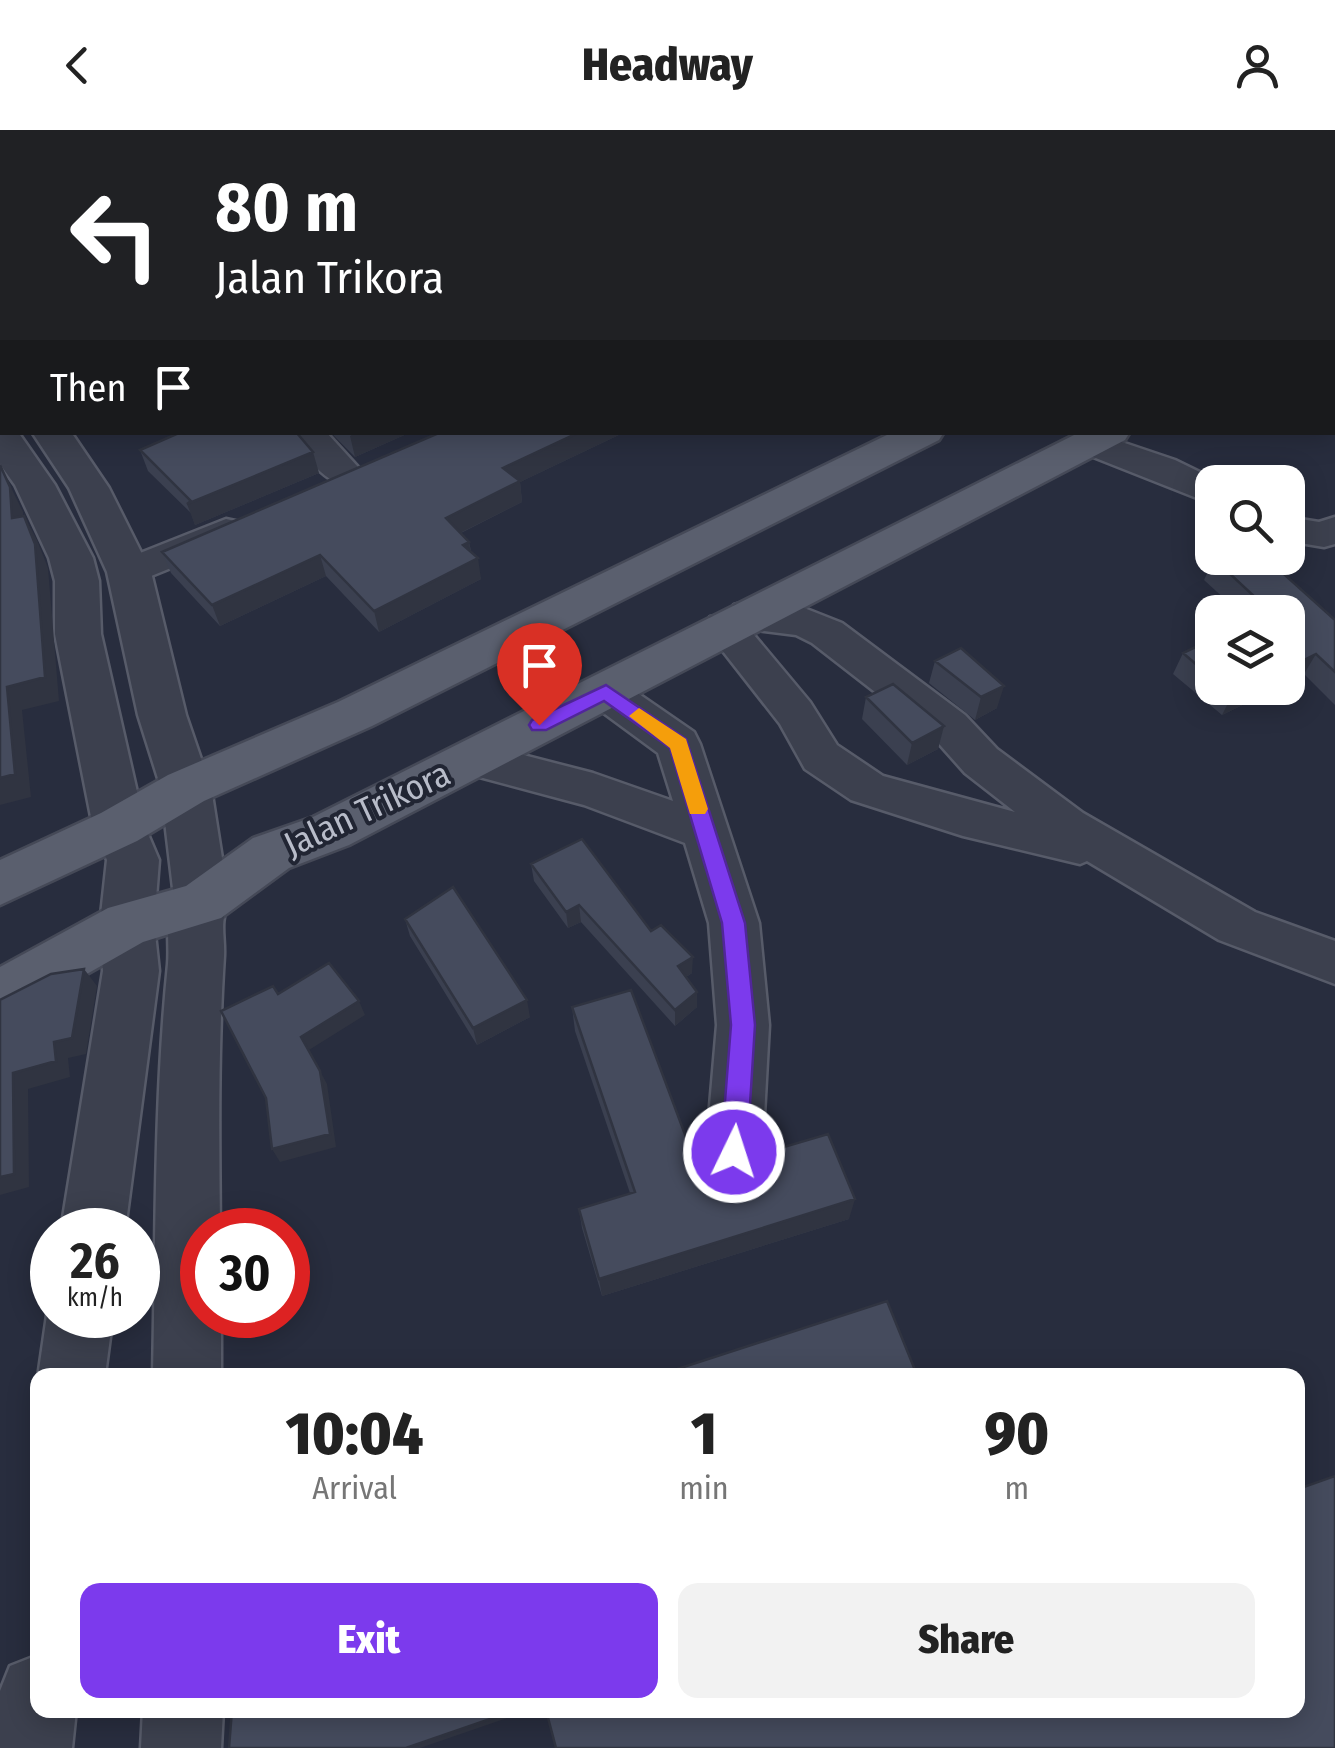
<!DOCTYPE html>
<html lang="en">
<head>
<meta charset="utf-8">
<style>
	:root { --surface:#fff; --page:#f2f2f2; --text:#222; --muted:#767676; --accent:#7c3aed }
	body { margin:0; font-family:"Fira Sans Condensed",sans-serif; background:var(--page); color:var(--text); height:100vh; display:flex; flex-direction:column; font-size:38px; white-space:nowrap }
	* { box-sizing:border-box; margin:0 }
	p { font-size:32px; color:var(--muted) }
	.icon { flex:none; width:55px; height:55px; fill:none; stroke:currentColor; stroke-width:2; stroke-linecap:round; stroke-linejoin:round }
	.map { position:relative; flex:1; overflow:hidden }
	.details { position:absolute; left:30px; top:1238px; width:1275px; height:350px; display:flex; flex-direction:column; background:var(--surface); border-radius:20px; box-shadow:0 5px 25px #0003 }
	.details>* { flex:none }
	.top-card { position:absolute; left:0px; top:0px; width:1335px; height:305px; box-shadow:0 5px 25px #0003; background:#202124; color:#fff; overflow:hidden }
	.tools { position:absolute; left:1195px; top:335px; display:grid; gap:20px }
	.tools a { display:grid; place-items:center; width:110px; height:110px; border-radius:20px; background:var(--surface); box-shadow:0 5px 25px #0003; font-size:50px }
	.speed { position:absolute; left:30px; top:1078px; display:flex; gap:20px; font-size:50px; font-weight:700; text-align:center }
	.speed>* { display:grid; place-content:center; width:130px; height:130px; border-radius:50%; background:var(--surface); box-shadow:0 5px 25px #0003; line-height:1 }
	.speed small { font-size:25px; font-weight:400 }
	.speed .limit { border:15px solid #d22; background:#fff; color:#111 }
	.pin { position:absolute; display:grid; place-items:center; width:85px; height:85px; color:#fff; margin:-102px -42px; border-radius:50% 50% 50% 0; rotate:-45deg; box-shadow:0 0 10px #0007 }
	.pin .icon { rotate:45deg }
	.me { position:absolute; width:110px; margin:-55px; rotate:4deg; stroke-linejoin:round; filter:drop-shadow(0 0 8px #0008) }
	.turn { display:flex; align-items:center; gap:35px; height:210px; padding:0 50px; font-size:45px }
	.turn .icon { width:130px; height:130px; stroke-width:2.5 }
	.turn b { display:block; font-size:70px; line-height:85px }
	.then { display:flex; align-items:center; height:95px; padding:0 50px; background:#0003; gap:20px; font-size:38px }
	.eta { display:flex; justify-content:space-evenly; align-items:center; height:170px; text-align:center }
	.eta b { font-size:60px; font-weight:800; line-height:70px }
	.primary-button { display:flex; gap:20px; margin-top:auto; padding:20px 50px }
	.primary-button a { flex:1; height:115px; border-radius:20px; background:var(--accent); color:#fff; font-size:40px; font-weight:800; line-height:115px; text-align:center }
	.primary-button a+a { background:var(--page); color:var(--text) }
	header { display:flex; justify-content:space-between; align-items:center; height:130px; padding:0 50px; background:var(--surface); font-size:45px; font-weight:800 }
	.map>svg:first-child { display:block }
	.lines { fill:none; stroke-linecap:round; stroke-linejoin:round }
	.service-casing { stroke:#575b69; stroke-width:5 }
	.minor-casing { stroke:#575b69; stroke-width:5 }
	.tertiary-casing { stroke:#575b69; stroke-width:5 }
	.primary-casing { stroke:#454957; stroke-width:5 }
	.service { fill:#3c404e; fill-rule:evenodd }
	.minor { fill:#3c404e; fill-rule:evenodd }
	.tertiary { fill:#3c404e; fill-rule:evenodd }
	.primary { fill:#5a5f6e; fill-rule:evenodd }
	.wall { fill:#3b4050 }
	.shaded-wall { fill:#303441 }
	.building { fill:#454b5d; stroke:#303441; stroke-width:2.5 }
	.route { fill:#7c3aed; stroke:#51269a; stroke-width:2.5 }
	.slow { fill:#f59e0b }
	.labels { text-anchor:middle; stroke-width:8; stroke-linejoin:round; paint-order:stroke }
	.street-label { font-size:35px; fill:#b8bcc9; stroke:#212533 }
</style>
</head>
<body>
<header><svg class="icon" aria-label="back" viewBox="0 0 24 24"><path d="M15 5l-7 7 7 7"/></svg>Headway<svg class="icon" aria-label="person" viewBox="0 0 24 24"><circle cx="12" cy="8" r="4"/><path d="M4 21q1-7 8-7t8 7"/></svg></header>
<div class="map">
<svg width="1335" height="1618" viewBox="0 0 1335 1618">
	<rect width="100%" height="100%" fill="#282d3e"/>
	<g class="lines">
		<defs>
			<path id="service" d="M0 153 2 154V164L0 163Z
				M0 258H2V268H0Z"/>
			<path id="minor" d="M666 0H692L693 2H666Z
				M1031 0H1065L1067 2H1032Z
				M288 302H326L368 348 363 356C332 364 304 326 288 302Z
				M1092 302 1175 330 1220 352H1212V374L1078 321 1073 313 1078 305Z
				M1288 387 1319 392 1335 387V414L1324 417 1288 411Z
				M226 389 240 392 245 401 240 410 129 455 115 451 109 442 115 433Z
				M748 471 804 478 842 493 965 585 997 619 1083 683 1255 782 1335 811V854L1219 810 1087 731 1080 734 963 706 851 670 805 639 780 594 704 497 710 487 728 484 734 475ZM749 499 796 505 812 513 933 607 965 643 1015 682 883 646 837 615 810 572Z
				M605 547 620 551 694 602 700 614 759 793 769 895 762 1022 754 1040 734 1048 714 1040 706 1022 717 895 709 793 685 713 584 675 457 641 451 629 457 617 473 612 593 643 673 671 658 623 590 573 584 562 590 551Z"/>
			<path id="tertiary" d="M0 234H2V258H0Z
				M0 293 2 302H18L55 355 93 428 99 451 101 504 145 697 159 730 154 794 159 841 125 1100H61L103 841 100 794 107 730 93 697 55 504V451L49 428 15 355 0 334Z
				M32 302H71L109 358 151 442 186 585 211 658 229 773C219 792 225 806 224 826 218 917 219 1008 220 1100H202V1185H221V1245H153C156 1108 154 970 168 834 170 811 164 789 174 767L161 658 138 585 107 442 69 358Z
				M52 1171V1185H113L105 1245 38 1247 47 1185Z
				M38 1525V1580H76L72 1618H0V1561L10 1536Z
				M143 1580H223L221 1618H141Z"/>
			<path id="primary" d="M1335 94V115L1332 116V95Z
				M1335 173V195L1332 196V174Z
				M893 302H944L939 310 372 596 204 671 137 711 0 775V730L101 683 168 645 338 572Z
				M1080 302H1130L1125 310 349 715 289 738 221 788 143 812 20 882 0 889V837L108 778 186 756 253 708 313 687Z"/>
		</defs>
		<use href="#service" class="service-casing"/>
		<use href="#minor" class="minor-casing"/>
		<use href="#tertiary" class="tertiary-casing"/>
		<use href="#primary" class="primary-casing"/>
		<use href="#service" class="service"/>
		<use href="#minor" class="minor"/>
		<use href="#tertiary" class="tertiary"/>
		<use href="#primary" class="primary"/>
	</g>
	<path class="wall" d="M330 302H411L355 327Z
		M441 302H625L520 352 522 372 461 403 469 412 471 421 481 449 379 502 326 446 220 496 171 443 162 422Z
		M140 320 319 343 195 395 191 383 148 341Z
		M1214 429 1335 490V575L1304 544 1288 552V482H1239L1204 450Z
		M1212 509V558H1277L1222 585 1173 544 1183 523Z
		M935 531 997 578 975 590 929 553Z
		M866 567 944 596 938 619 907 635 862 589Z
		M531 734 651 801 692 843 686 847 697 877 675 896 581 792 568 798 534 751Z
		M405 789 530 887 477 915 410 806Z
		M572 877 699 1042 849 1089 602 1166 582 1098 579 1079 630 1063 575 901Z"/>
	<path class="shaded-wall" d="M1335 39V60L1332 61V40Z
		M357 302H411L355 327 350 306Z
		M580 302H625L520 352 522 372 450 408 446 388 503 338Z
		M313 322 319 343 195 395 187 374Z
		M0 335 23 382 25 413 12 388Z
		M24 386 37 410 48 438 59 571 22 580 31 667 0 675V648L7 557Z
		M469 412 472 431 478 428 481 449 379 502 374 481 463 415Z
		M320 425 326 446 220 496 212 475Z
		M1316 524 1304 544 1288 552V538Z
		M1004 556 997 578 975 590 981 567Z
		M1247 558H1277L1222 585 1232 565Z
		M944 596 938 619 907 635 912 613Z
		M579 775 581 792 568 798 566 782Z
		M693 827 692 843 678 852V836Z
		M84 839 97 856 86 924 68 928 70 947 28 959 29 1057 0 1065V1047L13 943 54 912Z
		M697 862V877L675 896V880Z
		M527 870 530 887 477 915 473 898Z
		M359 871 365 885 309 920 301 907Z
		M320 941 327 954 336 1017 280 1032 272 1019Z
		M855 1069 849 1089 602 1166 599 1149Z
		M516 1580H530L420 1618H406Z"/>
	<path class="building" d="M716 0H790V2H716Z
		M1313 0H1335V39L1332 40V2H1307Z
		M2 76V94L0 92V77Z
		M181 302H296L313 322 187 374 191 371 140 320Z
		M441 302H580L503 338 520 351 446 388 469 412 463 415 478 428 374 481 320 425 212 475 162 422Z
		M0 335 10 357 12 388 24 386 35 414 45 547 7 557 15 644 0 648Z
		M1215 428H1266L1335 490V542L1316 524 1288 538V482H1270H1271L1214 429Z
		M1212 509V548L1183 523Z
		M961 518 1004 556 981 567 935 531Z
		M893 554 944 596 912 613 866 567Z
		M1224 558H1247L1232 565Z
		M582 709 651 801 661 795 693 827 678 836 697 862 675 880 579 775 566 782 531 734Z
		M453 757 527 870 473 898 405 789Z
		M329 833 359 871 301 907 320 941 330 1004 272 1019 266 968 221 881 273 856 278 864Z
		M84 839 72 908 54 912 56 931 13 943 14 1044 0 1047V870L51 844Z
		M631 860 699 1042 828 1004 855 1069 599 1149 579 1079 635 1062 572 877Z
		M887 1171 917 1245H659Z
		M1335 1346V1618H556L546 1580H1298V1359Z
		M232 1580H516L406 1618H229Z"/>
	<path class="route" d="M606 555 686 609 745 793 755 895 747 1022 743 1031 734 1034 725 1031 721 1022 731 895 722 793 670 618 604 571 546 600H532L529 595 532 590Z"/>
	<path class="slow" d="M639 578 686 609 708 679 705 684H690L670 618 629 586Z"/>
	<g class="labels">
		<g class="street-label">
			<text transform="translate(367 679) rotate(-25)" y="12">Jalan Trikora</text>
		</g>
	</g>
</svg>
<div class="tools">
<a><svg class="icon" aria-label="search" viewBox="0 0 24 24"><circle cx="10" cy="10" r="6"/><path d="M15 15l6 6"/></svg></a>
<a><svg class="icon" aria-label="layers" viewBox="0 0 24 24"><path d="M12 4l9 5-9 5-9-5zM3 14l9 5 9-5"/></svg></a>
</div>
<div class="speed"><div>26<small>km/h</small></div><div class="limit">30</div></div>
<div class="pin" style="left:539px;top:595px;background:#d93025"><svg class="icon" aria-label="arrive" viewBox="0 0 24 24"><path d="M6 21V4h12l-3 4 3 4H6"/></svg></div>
<svg class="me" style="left:734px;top:1022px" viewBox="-20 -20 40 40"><circle r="17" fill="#7c3aed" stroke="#fff" stroke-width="3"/><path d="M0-11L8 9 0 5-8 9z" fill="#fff"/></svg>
<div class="top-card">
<div class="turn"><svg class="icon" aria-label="left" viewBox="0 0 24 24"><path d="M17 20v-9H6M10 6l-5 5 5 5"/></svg><div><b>80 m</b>Jalan Trikora</div></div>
<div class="then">Then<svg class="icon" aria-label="arrive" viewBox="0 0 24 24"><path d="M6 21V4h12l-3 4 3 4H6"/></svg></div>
</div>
<section class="details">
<div class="eta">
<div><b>10:04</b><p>Arrival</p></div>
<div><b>1</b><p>min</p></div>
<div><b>90</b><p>m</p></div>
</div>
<div class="primary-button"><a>Exit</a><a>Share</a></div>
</section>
</div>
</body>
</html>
